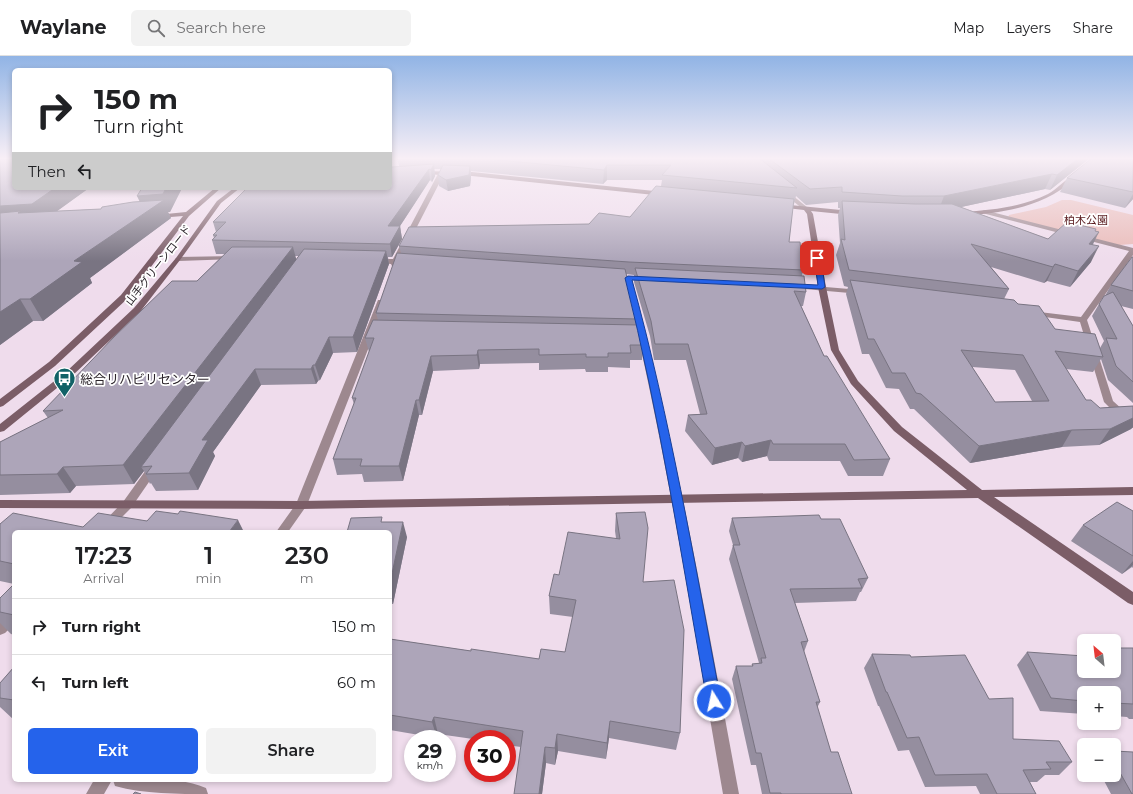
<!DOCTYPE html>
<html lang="en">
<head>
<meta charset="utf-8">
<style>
	:root { --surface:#fff; --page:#f2f2f2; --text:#202124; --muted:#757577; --line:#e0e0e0; --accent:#2563eb }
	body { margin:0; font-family:Montserrat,"Noto Sans JP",sans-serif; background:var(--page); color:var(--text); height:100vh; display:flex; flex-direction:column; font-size:15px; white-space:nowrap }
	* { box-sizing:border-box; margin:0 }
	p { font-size:13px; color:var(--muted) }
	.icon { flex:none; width:22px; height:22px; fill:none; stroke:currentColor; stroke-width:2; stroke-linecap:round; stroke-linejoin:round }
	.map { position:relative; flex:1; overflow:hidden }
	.side { position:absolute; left:12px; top:474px; width:380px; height:252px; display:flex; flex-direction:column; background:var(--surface); border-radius:6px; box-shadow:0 2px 6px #0003 }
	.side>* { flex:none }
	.guide { position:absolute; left:12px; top:12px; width:380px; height:122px; border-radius:6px; box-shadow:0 2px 6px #0003; background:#fff; color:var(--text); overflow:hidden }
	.needle { width:26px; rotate:332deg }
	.controls { position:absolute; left:1077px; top:578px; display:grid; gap:8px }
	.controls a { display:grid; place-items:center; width:44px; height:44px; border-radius:6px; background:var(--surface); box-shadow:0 2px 6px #0003; font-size:20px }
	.speed { position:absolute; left:404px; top:674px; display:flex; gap:8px; font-size:20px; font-weight:700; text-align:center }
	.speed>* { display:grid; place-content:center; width:52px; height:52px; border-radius:50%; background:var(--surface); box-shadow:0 2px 6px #0003; line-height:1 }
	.speed small { font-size:10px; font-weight:400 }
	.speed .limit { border:6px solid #d22; background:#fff; color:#111 }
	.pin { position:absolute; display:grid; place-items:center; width:34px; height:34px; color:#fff; margin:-17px; border-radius:8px; box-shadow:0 2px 6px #0006 }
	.me { position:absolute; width:44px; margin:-22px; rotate:350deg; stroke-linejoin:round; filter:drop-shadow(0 0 3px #0008) }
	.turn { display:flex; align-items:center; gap:14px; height:84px; padding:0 16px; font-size:18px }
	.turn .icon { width:52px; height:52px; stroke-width:2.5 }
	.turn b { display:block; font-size:28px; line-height:34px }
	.then { display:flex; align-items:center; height:38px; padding:0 16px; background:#0003; gap:8px; font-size:15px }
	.eta { display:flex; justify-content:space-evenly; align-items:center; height:68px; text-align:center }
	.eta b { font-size:24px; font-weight:600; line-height:28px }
	.primary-button { display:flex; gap:8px; margin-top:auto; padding:8px 16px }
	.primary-button a { flex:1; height:46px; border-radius:6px; background:var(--accent); color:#fff; font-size:16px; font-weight:600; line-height:46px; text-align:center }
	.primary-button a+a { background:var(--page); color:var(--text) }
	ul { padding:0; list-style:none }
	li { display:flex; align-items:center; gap:12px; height:56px; padding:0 16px; border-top:1px solid var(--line) }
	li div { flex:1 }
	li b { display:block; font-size:15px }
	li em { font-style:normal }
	header { display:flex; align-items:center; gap:24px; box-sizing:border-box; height:56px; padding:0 20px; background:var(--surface); border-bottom:1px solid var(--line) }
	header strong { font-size:19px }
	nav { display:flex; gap:22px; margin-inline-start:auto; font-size:14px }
	.search { width:280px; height:36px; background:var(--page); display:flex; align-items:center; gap:10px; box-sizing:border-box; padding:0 14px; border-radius:6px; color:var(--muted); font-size:15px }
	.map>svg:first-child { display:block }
	.green { fill:#e9bab7 }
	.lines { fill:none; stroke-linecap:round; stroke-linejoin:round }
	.street { fill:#9d888f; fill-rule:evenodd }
	.secondary { fill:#7b5d67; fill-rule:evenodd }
	.wall { fill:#958e9f; fill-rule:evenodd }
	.shaded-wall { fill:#797482 }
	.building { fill:#ada5b9; stroke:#797482; fill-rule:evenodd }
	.route { fill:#2563eb; stroke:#184099 }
	.labels { text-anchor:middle; stroke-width:3.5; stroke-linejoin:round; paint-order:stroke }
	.far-park-label { font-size:11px; fill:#57191c; stroke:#fff }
	.far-street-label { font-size:11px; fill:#2c252b; stroke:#fff }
	.poi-label { font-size:13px; fill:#2c252b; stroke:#fff; text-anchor:start }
</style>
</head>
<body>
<header>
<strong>Waylane</strong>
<div class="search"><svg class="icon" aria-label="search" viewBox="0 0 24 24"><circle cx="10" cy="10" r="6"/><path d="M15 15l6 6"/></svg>Search here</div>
<nav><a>Map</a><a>Layers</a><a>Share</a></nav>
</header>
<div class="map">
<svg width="1133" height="738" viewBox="0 0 1133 738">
	<rect width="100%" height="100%" fill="#efdcec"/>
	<path class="green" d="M1062 144H1071L1133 159V188L1119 189 1008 162 1009 159 1046 151Z"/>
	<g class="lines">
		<path class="street" d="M442 114 445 116 400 204 410 205V207L398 208 394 211 392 210 391 208 374 206V204L376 203H393L439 116Z
			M782 134H786L808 152V154H804L782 136Z
			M984 154 1133 192V199L1087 264 1113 345 1133 363V372L1129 371 1104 346 1080 266 1031 259 1027 257 1031 255 1081 261 1129 195 982 157 981 156Z
			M234 200 237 202 236 203 178 205 175 203 178 201Z
			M610 219 647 221 651 223 647 225 632 224C677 394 707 566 739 738H723C693 566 666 394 625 224L610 223Z
			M790 228 861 234 865 236 861 238 793 232 789 230Z
			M378 244H381L385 246 376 273 307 449 288 476H276L296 448Z
			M155 406 159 407 160 410 131 452 107 476H94L123 446 151 407Z
			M14 553V568L5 577 0 579V564L9 555Z
			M94 724H112L104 738H86Z
			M113 724C143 724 177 720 206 732L208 738C178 738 144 738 115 730Z"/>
		<path class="secondary" d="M421 115 472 116 664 136 667 138 664 140 472 120 419 118V116Z
			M1073 120 1075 121V123C1041 152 1006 156 963 160L960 158 963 156C991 154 1022 151 1048 138 1057 133 1064 124 1073 120Z
			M215 132H221L189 160 127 243 55 310 3 350 0 351V343L49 306 121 239 183 160 158 162 155 160 156 159 186 156Z
			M234 132H240L221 147 180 204 140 256 73 319 4 375 0 376V368L67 315 134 252 176 202 217 145Z
			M780 148 851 155 854 157 851 159 811 155 813 158 826 231 839 294 858 325 902 371 982 434 1133 431V439L994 441 1133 536V549L1128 547 978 442 301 453 0 452V444L301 445 967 434 894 375 851 328 831 294 818 231 807 158 804 154 778 151V149Z"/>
	</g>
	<path class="wall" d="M0 102 89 132 57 155 101 153 140 146 142 132H182L170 156H168L171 162 90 222 92 227 43 265H33L0 289Z
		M397 102H1090L1050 134 1045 133 961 151 1048 183 1095 176 1093 189 1091 206 1070 231 1047 225 1044 227 991 211 1009 233 1004 243 1018 248 1055 273 1100 292 1104 285 1092 260 1099 248 1105 240 1111 229 1133 201V253L1121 250 1133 270V347L1108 324 1101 303 1093 316 1066 313 1086 344 1100 352 1133 350V371L1131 373 1099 389 1062 391 970 407 914 353H910L899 333 886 332 869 298H862L846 238 848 231 844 230 836 199 840 187 838 159 840 152H838V146L806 149 796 140 794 148H793L789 186 803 214 802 220 806 236 803 250H801L824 300 890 403 883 420H848L840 405H769L767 400 742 406 738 402 712 409 685 375 688 359 700 358 686 304H654L650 280 634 226V219L626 218 637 263V269L643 289 642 304H630V312L608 311V316H586L585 313 539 314V307L480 308 479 313 433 315 422 359H419L403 425 364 426 362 418 337 419 333 403 354 348 352 342 369 296 365 282 378 264 376 257 401 197 399 190 589 168 630 161 661 130 662 124H607L603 128 471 115V121L470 130 448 135 439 130 438 119 441 113H434L435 120 432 126 430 124 400 170 402 183 392 201H388L389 208 357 296 333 297 320 324 318 325 316 328 261 329 213 396 215 400 198 434 156 435 151 427 150 428 144 415 134 428 76 430 70 437 0 439V386L48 362 43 355 197 225 225 198H216L212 184 214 182 213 179 216 176 213 166 390 132 399 110ZM295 200H299L296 204ZM972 311 1015 314 1032 345 995 346Z
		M1133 102V143L1125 152 1060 136 1067 122Z
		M1133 455V512L1132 511 1122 518 1071 485 1083 469Z
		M616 457 643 526 680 677 676 694 609 682 606 703 558 695 555 709 546 707 542 738H514L521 691 507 689V683H473L438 678 437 682 390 674V583L471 595 539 603 565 596 573 561 550 558 549 540 559 519 616 482 615 475Z
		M178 458 238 464 14 476V528L0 525V468L83 471 147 465Z
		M732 462 821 463 868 522 861 536H860L856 545 795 547 808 585 804 596 820 646 817 652 831 696 852 738H762L756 709H751L732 623 736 610H752V608L759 607 729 503 733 489 729 475Z
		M384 466 407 481 393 548H390V476Z
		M14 528V579L11 578 0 567V542Z
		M1133 592V663H1129L1127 661 1114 660V637H1084V658L1040 655 1017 609 1027 596 1084 615Z
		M872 598 911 601 989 643 1013 683 1072 706 1059 719H1045L1037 726H1030L1036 738H980L976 730 925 731 909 694 898 695 879 650H878L864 612Z
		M14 611V664L0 651V627Z
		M1114 695 1133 738H1111L1101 719H1114Z"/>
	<path class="shaded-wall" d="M1079 102H1090L1050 134 1057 119Z
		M434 108 435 120 432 126 431 114Z
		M607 109V124L603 128 604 114Z
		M470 110 471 121 470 130 448 135 446 124Z
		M429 113 430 124 400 170 402 183 392 201 390 188 388 170Z
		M1052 118 1045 133 938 156 944 140Z
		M55 132H89L42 166 0 170V150Z
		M166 132H182L170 156H168L171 162 90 222 92 227 43 265 30 243 74 205 145 157 137 140Z
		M1133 138V143L1125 152Z
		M1096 173 1089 187 1099 176 1091 192 1088 189Z
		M1099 190 1091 206 1070 231 1078 215Z
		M293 191 297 206 141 411 144 415 134 428 123 409Z
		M386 195 389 208 357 296 353 281Z
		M1055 208 1047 225 1044 227 1053 211Z
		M20 243 33 265 0 289V256Z
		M329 281 333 297 320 324 315 309Z
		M478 294 480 308 479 313 477 299Z
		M431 300 433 315 422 359 419 344Z
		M313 309 318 325 316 328 311 313Z
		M255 313 261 329 213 396 215 400 198 434 189 417 202 384Z
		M416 344 419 359 403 425 399 410Z
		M1133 362V371L1131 373 1099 389 1110 373Z
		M1072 374 1062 391 970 407 979 390Z
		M771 384 767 400 742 406 745 390Z
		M742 386 738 402 712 409 715 392Z
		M63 411 76 430 70 437 57 418Z
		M238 464 244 476H229Z
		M403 466 407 481 393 548 390 537V527Z
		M1133 505V509L1122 518Z
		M434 661 438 678 437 682 432 666Z
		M610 665 609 682 606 703 607 687Z
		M557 678 558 695 555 709V692Z
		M545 691 546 707 542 738H539Z"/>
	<path class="building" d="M0 102H14V132H55L32 148 0 150Z
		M477 102H759L797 132 662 119 671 109H607L604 114Z
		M768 102H1079L1057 119 1052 118 944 140H902L842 136V131L810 133Z
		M1092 102H1133V136L1067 122Z
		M434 108 431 114 429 113 388 170H400L390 188 212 184 217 179H213L226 166H213L247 132H390V117L392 111Z
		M443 109 470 110 469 119 446 124 438 119Z
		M656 130 794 143 789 186H800L803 214 629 206 399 190 409 171 589 168 599 157 630 161Z
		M142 132H166L163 138 137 140Z
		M164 144 74 205 82 206 30 243H20L0 256V157L21 155 18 157 101 153 102 151 133 146Z
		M842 145 915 148H952L1048 183 1067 166 1096 173 1095 175 1099 176 1089 188 1099 190 1078 215 1055 208 1053 211 971 188 1009 233 849 214 841 183 845 184Z
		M232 191H293L123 409 63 411 57 418 0 419V386L63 354 43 355 114 281 172 225H197Z
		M304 193 386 195 353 281H329L315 309H313L311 313H255L202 384H208L189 417 146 418 152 410 141 411Z
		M397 197 625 213 637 263 376 257Z
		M1132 201H1133V235L1111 229Z
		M635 212 804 220 806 236 794 235 824 300H827L890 403 854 404 845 388H773L771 384 745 390 742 386 715 392 688 359 707 358 688 288H655L651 265Z
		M850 224 1014 244 1018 248 1039 250 1055 273 1095 278 1103 301 1055 295 1086 344H1091L1100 352 1133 350V362L1110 373 1072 374 979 390 921 338 916 337 905 317H892L874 283H868ZM961 294 1023 299 1049 345 995 346Z
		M1113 236 1133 270V326L1116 310 1106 282 1117 283 1099 248 1104 240Z
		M373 264 639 269 643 289H630L631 297H608V301H586V298L539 299V293L478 294 477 299 431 300 419 344H416L399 410H360L362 403H333L356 342H352L374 282H365Z
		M1117 446 1133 455V500L1083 469Z
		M156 455 178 458 180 455 238 464 229 476H14V508L0 505V468L13 457 83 471 98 457 147 465Z
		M645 456 648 472 643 526 674 524 684 574 680 677 610 665 607 687 557 678 555 692 545 691 539 738H514L523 675 434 661 432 666 390 659V583L471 595V593L539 603 541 593 565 596 576 544 549 540 554 518 559 519 568 476 620 483 616 457Z
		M819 459 821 463H840L868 522 858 523 862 532 790 533 808 585 801 586 820 646H816L831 696H838L852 738H781V737H770L761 697H756L736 610H753L752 608 762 607 761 602H766L733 489H740L732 462Z
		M382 461 381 466H403L390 527V476H347L351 462Z
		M14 528V559L0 556V542Z
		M1114 592H1133V648L1114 647V637H1084V645L1051 642 1027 596 1084 600V615H1114Z
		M872 598 910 599 911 601 965 599 989 643 1013 642V683L1059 685 1072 706H1046L1051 713 1023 714 1036 738H997L987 718 935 719 919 681 907 682 887 636H886Z
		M14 611V644L0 642V627Z
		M1114 695 1133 696V738H1132L1114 706Z
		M135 736 141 738H133Z"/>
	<linearGradient id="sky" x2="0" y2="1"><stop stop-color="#91b4e5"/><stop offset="0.5" stop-color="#f8eff6"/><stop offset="1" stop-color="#f8eff6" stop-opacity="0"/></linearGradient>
	<rect width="1133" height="205" fill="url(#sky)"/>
	<path class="route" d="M817 200 821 202 825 231 822 233 632 224C670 362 694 504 721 645L719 650 714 652 709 650 707 645C682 504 660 361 625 222L628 220 818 229 814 202Z"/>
	<defs>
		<symbol id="bus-pin" viewBox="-11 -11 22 30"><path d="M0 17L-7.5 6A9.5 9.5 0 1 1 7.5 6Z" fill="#116267" stroke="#fff"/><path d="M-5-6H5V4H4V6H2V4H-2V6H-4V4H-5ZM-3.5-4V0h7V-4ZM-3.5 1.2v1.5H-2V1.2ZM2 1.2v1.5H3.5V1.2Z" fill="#fff"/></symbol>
	</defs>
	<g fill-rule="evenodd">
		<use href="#bus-pin" x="52" y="310" width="25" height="34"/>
	</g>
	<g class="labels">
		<g class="far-park-label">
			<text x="1086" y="168">柏木公園</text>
		</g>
		<g class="far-street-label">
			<text transform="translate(158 209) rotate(-52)" y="4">山手グリーンロード</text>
		</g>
		<g class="poi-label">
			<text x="80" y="328">総合リハビリセンター</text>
		</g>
	</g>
</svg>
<div class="controls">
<a><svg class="needle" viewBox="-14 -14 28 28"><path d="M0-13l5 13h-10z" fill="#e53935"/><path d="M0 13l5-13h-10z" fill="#757577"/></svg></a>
<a>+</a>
<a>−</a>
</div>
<div class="speed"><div>29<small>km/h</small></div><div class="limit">30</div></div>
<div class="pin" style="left:817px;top:202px;background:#d93025"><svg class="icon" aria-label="arrive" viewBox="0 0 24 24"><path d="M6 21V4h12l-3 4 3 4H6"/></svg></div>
<svg class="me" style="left:714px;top:645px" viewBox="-20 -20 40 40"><circle r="17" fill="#2563eb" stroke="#fff" stroke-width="3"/><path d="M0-11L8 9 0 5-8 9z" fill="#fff"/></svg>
<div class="guide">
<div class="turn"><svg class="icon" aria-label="right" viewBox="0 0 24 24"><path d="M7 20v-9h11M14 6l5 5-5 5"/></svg><div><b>150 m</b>Turn right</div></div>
<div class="then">Then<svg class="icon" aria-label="left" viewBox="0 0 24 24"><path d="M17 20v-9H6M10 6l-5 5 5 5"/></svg></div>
</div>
<section class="side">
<div class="eta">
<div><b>17:23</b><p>Arrival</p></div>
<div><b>1</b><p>min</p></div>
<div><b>230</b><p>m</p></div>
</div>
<ul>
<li><svg class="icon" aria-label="right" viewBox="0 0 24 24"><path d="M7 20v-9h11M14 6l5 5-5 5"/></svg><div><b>Turn right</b></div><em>150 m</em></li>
<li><svg class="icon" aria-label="left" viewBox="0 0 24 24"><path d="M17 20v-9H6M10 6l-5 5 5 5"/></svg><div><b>Turn left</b></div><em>60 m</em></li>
</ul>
<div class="primary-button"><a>Exit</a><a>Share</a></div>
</section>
</div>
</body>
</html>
